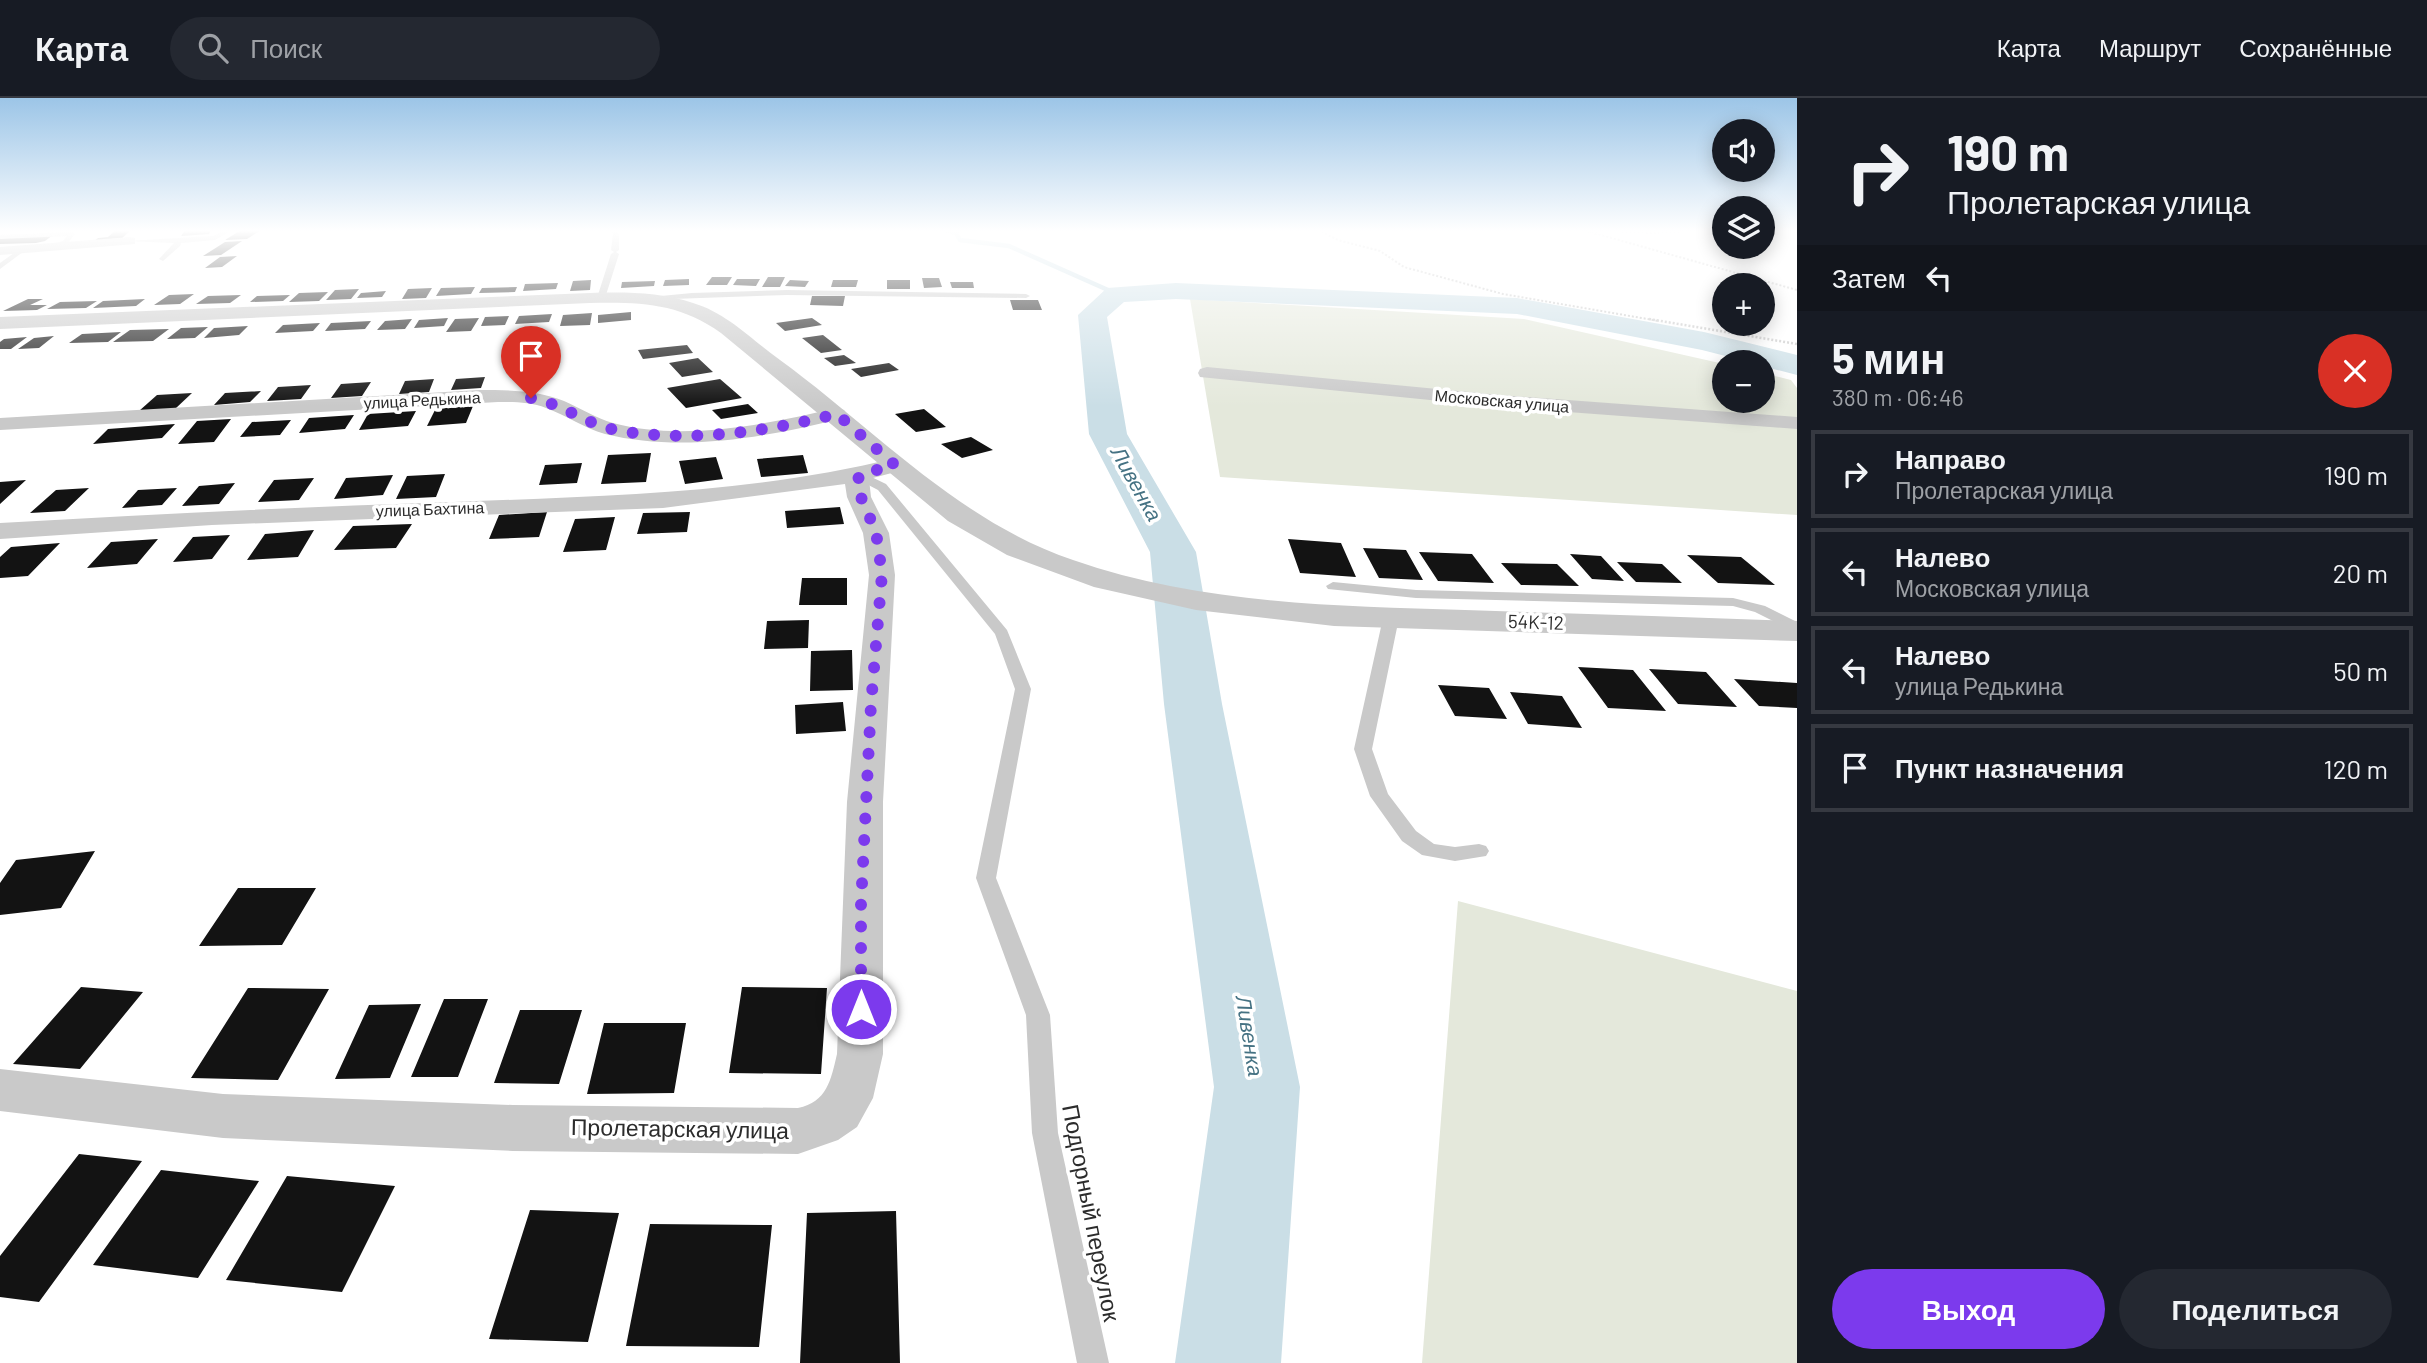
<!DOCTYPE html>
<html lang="ru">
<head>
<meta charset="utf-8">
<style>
	:root { --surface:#171b24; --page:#242831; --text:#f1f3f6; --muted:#9ea1a6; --line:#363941; --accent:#7c3aed }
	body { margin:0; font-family:Barlow,sans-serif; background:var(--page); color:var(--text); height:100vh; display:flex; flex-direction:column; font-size:26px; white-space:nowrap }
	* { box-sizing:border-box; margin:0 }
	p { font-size:23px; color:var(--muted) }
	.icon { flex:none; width:38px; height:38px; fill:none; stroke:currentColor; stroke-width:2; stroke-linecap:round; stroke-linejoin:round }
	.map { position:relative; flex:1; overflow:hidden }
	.details { display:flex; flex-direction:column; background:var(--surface); width:630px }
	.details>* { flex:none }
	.banner { background:#171b24; color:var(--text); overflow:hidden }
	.fabs { position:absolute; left:1712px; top:21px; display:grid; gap:14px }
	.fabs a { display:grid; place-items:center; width:63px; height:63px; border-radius:50%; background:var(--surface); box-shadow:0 4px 18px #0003; font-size:35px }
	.pin { position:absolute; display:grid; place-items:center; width:60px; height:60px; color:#fff; margin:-72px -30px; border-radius:50% 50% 50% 0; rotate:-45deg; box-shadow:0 0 7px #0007 }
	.pin .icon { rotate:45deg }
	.me { position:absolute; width:77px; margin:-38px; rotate:0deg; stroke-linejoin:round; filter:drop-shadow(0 0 5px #0008) }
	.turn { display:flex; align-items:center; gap:24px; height:147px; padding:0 35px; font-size:32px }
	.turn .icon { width:91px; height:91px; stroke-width:2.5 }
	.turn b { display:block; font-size:49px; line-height:60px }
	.then { display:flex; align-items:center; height:66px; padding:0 35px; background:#0003; gap:14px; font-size:26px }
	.round { display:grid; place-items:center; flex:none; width:74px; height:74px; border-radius:37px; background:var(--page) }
	.summary { display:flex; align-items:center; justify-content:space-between; height:119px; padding:0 35px }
	h1 { font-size:42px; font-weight:700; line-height:52px }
	.button { display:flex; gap:14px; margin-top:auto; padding:14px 35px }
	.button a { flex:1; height:80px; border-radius:42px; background:var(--accent); color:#fff; font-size:28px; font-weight:700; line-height:80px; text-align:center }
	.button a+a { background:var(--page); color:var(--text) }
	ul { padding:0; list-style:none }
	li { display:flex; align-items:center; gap:21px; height:88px; margin:0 14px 10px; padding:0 21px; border:4px solid var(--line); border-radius:0px }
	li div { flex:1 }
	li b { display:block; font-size:26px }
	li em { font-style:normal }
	header { display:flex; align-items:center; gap:42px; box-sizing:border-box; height:98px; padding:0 35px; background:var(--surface); border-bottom:2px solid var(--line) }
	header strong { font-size:33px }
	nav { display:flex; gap:38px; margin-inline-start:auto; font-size:24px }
	.search { width:490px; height:63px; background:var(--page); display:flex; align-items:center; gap:18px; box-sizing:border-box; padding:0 24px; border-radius:38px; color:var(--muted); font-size:26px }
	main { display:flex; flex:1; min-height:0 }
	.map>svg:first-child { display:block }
	.green { fill:#e4e8db }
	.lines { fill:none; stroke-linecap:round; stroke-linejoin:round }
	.stream { stroke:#cadee6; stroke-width:4.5 }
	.river { fill:#cadee6; fill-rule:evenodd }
	.building { fill:#131313 }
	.path-far1 { stroke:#c9c9c9; stroke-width:2; stroke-dasharray:2 2; stroke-linecap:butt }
	.path { stroke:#c9c9c9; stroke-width:2.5; stroke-dasharray:2 2; stroke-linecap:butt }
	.service { fill:#c9c9c9; fill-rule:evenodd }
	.minor { fill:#c9c9c9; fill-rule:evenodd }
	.tertiary { fill:#c9c9c9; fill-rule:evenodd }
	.route { stroke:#7c3aed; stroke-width:12; stroke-dasharray:0 21.6 }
	.labels { text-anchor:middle; stroke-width:7; stroke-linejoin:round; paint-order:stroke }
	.far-street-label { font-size:16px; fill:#2c2c2c; stroke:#fff }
	.street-label { font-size:19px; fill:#2c2c2c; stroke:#fff }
	.water-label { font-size:21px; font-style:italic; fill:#457283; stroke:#fff }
	.near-street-label { font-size:23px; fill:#2c2c2c; stroke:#fff }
</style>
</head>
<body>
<header>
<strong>Карта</strong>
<div class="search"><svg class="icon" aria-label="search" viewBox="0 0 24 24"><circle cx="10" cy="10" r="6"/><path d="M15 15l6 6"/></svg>Поиск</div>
<nav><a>Карта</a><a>Маршрут</a><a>Сохранённые</a></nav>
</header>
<main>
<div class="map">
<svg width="1797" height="1265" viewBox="0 0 1797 1265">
	<rect width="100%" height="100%" fill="#fff"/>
	<path class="green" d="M1190 201 1524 221 1724 266V303H1762V275L1791 282 1797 290V417L1220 379Z
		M1458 803 1797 893V1265H1422Z"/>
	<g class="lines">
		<path class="stream" d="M947 132 956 135 960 142 1009 148 1117 196"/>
		<path class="river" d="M1176 185 1517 200 1704 234 1797 257V277L1762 268V264H1749L1702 252 1517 216 1176 201 1124 204 1107 219 1127 336 1196 454 1222 606 1300 989 1281 1265H1175L1214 989 1164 606 1150 454 1089 336 1078 217 1107 190Z"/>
	</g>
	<path class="building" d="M116 132H131L120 142 93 144 98 140 108 139Z
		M185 132H211L209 136 181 138Z
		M241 132H261L247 141 225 142Z
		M53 137 45 143 36 145 0 146V141L4 140Z
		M242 143 221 157 203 158 225 144Z
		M237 158 222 169 205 170 220 159Z
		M712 179H732L727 187H706Z
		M768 179H785L780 189H762Z
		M922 180H939L942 189 924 190Z
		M689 181V187L663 188 665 182Z
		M737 181H760L756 188 733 187Z
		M591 182 590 192 570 193 573 183Z
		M790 182 809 183 805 189 785 188Z
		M833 182H858L856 189H831Z
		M887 182H910V191H887Z
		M655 183 654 188 621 190 622 184Z
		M950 184H973L974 190H952Z
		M558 185 556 191 523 193 525 186Z
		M475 189 471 196 436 198 441 190Z
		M517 189 515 194 479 195 482 190Z
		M432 190 426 200 402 201 408 191Z
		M359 191 351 201 326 202 335 192Z
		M386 193 382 199 357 200 361 195Z
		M328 194 319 203 289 204 299 195Z
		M194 196 180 206 154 207 169 197Z
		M241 197 230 205 196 206 208 198Z
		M290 197 283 203 250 204 257 198Z
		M812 198H845L843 208 810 207Z
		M28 201H43L30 207H47L37 212 3 213Z
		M145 201 136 208 93 210 103 203Z
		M1010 202H1038L1042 212H1013Z
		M97 203 86 210 47 211 60 204Z
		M631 214V222L598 225V217Z
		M592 215 590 227 560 228 563 217Z
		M552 216 549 224 515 226 519 218Z
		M509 218 505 227 481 228 485 219Z
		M448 220 444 228 414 230 419 222Z
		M479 220 471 233 446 234 455 221Z
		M812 220 822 227 785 233 776 225Z
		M412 221 405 231 377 232 385 223Z
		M371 223 365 231 325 233 331 225Z
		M320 225 313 233 275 235 283 227Z
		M248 228 239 237 204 240 214 230Z
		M208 229 195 240 167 241 181 230Z
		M169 231 153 243 113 244 130 232Z
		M121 234 108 244 69 245 82 236Z
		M823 237 842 252 821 255 802 240Z
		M54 238 39 250 18 251 34 240Z
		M27 239 11 251H0V244L4 241Z
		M687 247 693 255 643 261 638 252Z
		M844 257 856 265 835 268 824 260Z
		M698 260 713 274 682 279 669 265Z
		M889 265 899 272 861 279 851 271Z
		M485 279 481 290 451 292 456 281Z
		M434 281 429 294 399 296 405 283Z
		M720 281 742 300 686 310 667 290Z
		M371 284 362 298 331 300 341 286Z
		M311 287 301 301 267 303 278 289Z
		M261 293 250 304 214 307 225 295Z
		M192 295 175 311 139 313 157 297Z
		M748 306 758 315 721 321 712 312Z
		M473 308 466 325 427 328 436 310Z
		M924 311 946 329 916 334 895 316Z
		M416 313 408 328 359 332 368 316Z
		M354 317 345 331 299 335 309 320Z
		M231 321 214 344 178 346 197 323Z
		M291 322 280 337 240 339 252 324Z
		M175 326 162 340 93 346 108 331Z
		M971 339 993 352 962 360 941 346Z
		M651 355 646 384 601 386 608 357Z
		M803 357 808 375 761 379 757 361Z
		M716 359 723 381 685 386 679 363Z
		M582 365 577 385 539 387 545 367Z
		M445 376 436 399 396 401 407 378Z
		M393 377 383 397 334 401 346 380Z
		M314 380 299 402 258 404 274 382Z
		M26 382 0 406V384Z
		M235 385 219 406 182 408 199 388Z
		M89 390 65 413 30 415 56 392Z
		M177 390 162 407 122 410 138 392Z
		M840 409 844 426 787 430 785 413Z
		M547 414 539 439 489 441 499 417Z
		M690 414 687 434 637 436 643 415Z
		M615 419 606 452 563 454 575 421Z
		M412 426 396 450 334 452 353 428Z
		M314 432 298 459 247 462 265 436Z
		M230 437 212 461 173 464 193 439Z
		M158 441 137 466 87 470 111 444Z
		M1288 441 1341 445 1356 479 1300 475Z
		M60 445 28 478 0 480V459L11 449Z
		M1363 450 1406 452 1423 482 1379 480Z
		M1419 454 1472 456 1494 485 1438 483Z
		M1570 456 1601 458 1624 483 1592 481Z
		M1687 457 1741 459 1775 487 1718 485Z
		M1617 464 1662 466 1682 485 1636 484Z
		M1501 465 1557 466 1579 488 1521 487Z
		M802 480H847V507H799Z
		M809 522 808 550 764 551 767 523Z
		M852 552 853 592 810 593 811 553Z
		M1578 569 1633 572 1666 613 1608 610Z
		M1649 571 1706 574 1737 609 1678 606Z
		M1734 581 1797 585V610L1759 608Z
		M1438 587 1489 590 1507 621 1455 618Z
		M1510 594 1562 598 1582 630 1528 626Z
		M843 604 846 633 796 636 795 607Z
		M95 753 61 810 0 817V785L16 762Z
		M238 790H316L282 847 199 848Z
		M81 889 143 894 80 971 13 966Z
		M742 889 827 890 821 976 729 975Z
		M248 890 329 891 278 982 191 980Z
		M444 901H488L458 979H411Z
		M421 906 390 980 335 981 369 907Z
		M520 912H582L559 986 494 985Z
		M604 925H686L674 995 587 996Z
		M79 1056 142 1063 39 1204 0 1199V1158Z
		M161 1072 259 1083 198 1180 93 1167Z
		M287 1078 395 1088 342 1194 226 1182Z
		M530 1112 619 1115 588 1244 489 1241Z
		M896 1113 900 1265H800L807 1115Z
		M650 1126 772 1127 759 1249 626 1248Z"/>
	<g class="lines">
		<path class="path-far1" d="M1318 132 1338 142 1380 153 1404 169 1503 196 1659 223
			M1583 132 1797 192
			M1590 132 1652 135 1709 132
			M1787 132 1797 134"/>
		<path class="path" d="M1649 221 1797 246"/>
		<path class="service" d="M225 132H232L215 142 181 145 180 148 163 163 159 161 174 145 127 143 213 138Z
			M609 132H615L619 136V152L616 154 619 156 605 200 601 202 597 200 611 156 614 154 611 152 613 136Z
			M72 134 75 136 67 146 48 151 46 148 63 143 67 138 0 141V137Z
			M21 150 27 151 0 171V165Z
			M787 192 1026 196 1030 198 1026 200 787 197 644 202 640 200 692 195Z
			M859 373 886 386 1007 532 1031 591 996 780 1050 917 1058 1035 1109 1265H1077L1032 1035 1026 917 976 780 1015 591 995 536 878 392 855 380 853 377Z
			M1333 484 1416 492 1733 500 1765 508 1797 524V535L1755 514 1733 508 1416 500 1328 491 1326 488Z
			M1391 515 1399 520 1372 651 1388 696 1416 733 1434 746 1455 749 1479 746 1486 748 1489 753 1486 758 1455 763 1422 757 1402 743 1370 698 1354 651 1383 520Z"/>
		<path class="minor" d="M130 139 135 140V146L0 157V149Z
			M1207 269 1500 297 1797 319V331L1500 309 1200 279 1198 275 1200 271Z
			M479 292C508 292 537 292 564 303 580 310 596 320 613 325 684 344 767 326 837 310L844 312 847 316 844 320C767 339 683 355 605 336 584 330 566 317 546 310 531 304 514 304 498 304L0 332V320Z
			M895 360 903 362 906 367 903 372 869 381 871 399 889 435 895 477 883 704V956L873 1000 857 1029 838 1042 798 1056 513 1053 223 1040 0 1013V971L223 996 513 1007 798 1010C827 1004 831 982 837 956L847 704 869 477 863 435 847 399 845 386 663 410 212 427 0 441V425C151 416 303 409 454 404 601 398 751 396 895 360Z"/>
		<path class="tertiary" d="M590 195C625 194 660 194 693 205 727 215 752 242 780 262 876 332 958 423 1073 462 1199 506 1334 508 1465 512 1576 516 1686 519 1797 523V543L1334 528 1196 512 1094 489 1007 457 948 423 721 235C679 205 641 204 590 205L0 231V219Z"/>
	</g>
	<linearGradient id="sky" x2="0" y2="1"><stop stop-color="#9cc5e7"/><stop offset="0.43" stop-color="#fff"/><stop offset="1" stop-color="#fff" stop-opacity="0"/></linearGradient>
	<rect width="1797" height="309" fill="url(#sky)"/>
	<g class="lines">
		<path class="route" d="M531 300C560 305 583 324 611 331 684 346 765 334 837 316L895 367 859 377 857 390 876 434 882 476 871 606 861 806V911"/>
	</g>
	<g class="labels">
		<g class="far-street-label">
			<text transform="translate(422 302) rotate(-3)" y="6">улица Редькина</text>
			<text transform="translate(1502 303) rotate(5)" y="6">Московская улица</text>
			<text transform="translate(430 411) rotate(-2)" y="6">улица Бахтина</text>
		</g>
		<g class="street-label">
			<text transform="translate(1536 524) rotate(2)" y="7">54K-12</text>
		</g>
		<g class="water-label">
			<text transform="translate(1136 386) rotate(61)" y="7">Ливенка</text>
			<text transform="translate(1249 938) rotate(81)" y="7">Ливенка</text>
		</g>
		<g class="near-street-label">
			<text transform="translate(680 1031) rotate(1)" y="8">Пролетарская улица</text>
			<text transform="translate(1091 1115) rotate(79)" y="8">Подгорный переулок</text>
		</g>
	</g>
</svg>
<div class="fabs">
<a><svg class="icon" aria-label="sound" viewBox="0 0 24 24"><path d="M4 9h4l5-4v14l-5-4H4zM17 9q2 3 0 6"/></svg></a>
<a><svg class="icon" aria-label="layers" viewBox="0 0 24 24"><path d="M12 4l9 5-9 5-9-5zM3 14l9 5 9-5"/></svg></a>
<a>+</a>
<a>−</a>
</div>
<div class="pin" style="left:531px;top:300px;background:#d93025"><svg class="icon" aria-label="arrive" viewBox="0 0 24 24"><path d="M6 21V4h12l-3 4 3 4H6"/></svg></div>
<svg class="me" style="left:861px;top:911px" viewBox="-20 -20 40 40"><circle r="17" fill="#7c3aed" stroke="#fff" stroke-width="3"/><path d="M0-11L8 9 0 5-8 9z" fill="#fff"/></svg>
</div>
<section class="details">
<div class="banner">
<div class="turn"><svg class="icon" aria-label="right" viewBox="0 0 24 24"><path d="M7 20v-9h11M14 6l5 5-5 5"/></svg><div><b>190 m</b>Пролетарская улица</div></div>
<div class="then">Затем<svg class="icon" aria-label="left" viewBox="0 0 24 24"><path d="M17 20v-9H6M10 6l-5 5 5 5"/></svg></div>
</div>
<div class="summary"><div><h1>5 мин</h1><p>380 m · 06:46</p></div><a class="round" style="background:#d93025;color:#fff"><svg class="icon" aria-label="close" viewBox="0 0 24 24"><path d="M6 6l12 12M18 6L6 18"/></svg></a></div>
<ul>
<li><svg class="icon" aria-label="right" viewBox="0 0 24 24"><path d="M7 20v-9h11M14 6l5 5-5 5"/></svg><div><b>Направо</b><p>Пролетарская улица</p></div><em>190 m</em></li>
<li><svg class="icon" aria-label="left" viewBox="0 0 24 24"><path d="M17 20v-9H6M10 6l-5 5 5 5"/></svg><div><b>Налево</b><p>Московская улица</p></div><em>20 m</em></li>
<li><svg class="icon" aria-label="left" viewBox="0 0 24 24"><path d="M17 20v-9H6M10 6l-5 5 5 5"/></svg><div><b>Налево</b><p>улица Редькина</p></div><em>50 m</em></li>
<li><svg class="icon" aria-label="arrive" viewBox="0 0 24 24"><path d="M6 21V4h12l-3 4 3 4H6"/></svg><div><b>Пункт назначения</b></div><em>120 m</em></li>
</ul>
<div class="button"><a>Выход</a><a>Поделиться</a></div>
</section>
</main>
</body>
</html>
